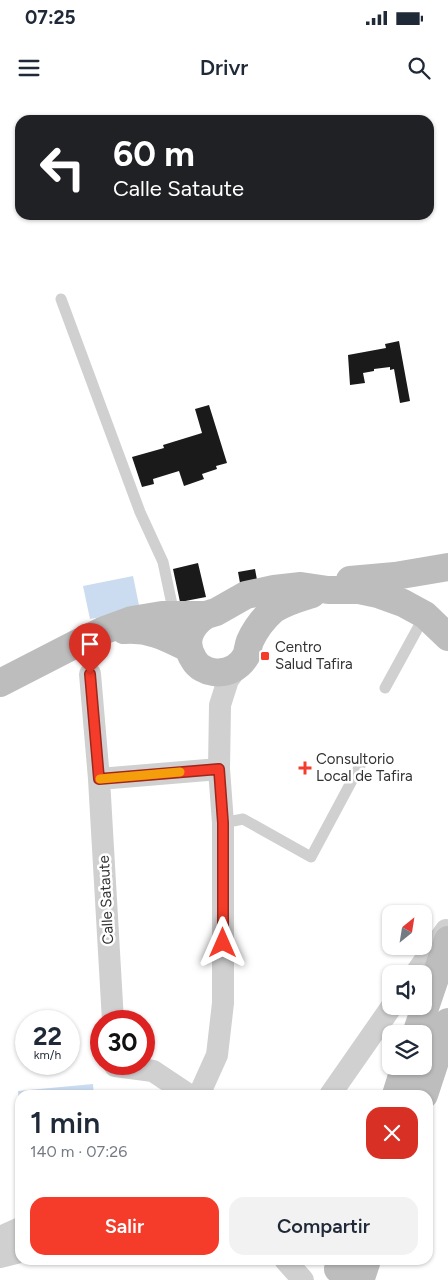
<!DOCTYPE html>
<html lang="es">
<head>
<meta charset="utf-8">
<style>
	:root { --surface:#fff; --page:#f2f2f3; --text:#1f2937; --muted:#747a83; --accent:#f53b29 }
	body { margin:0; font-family:Figtree,sans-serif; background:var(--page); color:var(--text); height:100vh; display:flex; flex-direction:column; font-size:19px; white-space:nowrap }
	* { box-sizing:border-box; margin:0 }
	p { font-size:16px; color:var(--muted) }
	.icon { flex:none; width:28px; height:28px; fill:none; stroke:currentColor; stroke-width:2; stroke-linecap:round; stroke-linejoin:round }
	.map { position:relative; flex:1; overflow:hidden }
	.side { position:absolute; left:15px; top:990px; width:418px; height:175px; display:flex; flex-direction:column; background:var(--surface); border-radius:15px; box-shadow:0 1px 4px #0004 }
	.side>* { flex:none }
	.hud { position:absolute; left:15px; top:15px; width:419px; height:105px; border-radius:15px; box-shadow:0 1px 4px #0004; background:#202124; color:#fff; overflow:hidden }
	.needle { width:32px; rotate:30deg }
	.controls { position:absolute; left:382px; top:805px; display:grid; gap:10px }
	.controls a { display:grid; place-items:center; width:50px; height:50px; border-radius:10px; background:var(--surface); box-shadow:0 1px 4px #0004; font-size:25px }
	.speed { position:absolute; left:15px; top:910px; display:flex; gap:10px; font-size:25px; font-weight:700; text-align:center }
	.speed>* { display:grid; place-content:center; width:65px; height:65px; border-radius:50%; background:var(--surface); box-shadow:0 1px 4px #0004; line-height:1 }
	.speed small { font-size:12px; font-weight:400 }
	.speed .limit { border:8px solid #d22; background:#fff; color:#111 }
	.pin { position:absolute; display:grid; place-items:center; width:42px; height:42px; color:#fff; margin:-51px -21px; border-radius:50% 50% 50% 0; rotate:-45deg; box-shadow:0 0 5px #0007 }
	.pin .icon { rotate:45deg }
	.me { position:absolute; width:55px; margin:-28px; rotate:0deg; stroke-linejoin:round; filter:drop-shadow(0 0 4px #0008) }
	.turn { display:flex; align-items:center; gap:18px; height:105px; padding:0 15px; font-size:22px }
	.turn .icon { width:65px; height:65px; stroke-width:2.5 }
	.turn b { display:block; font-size:35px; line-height:42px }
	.round { display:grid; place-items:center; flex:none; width:52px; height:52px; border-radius:15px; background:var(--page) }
	.head { display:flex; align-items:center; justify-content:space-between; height:85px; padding:0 15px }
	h1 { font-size:30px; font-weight:600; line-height:38px }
	.action { display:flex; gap:10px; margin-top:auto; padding:10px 15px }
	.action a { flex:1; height:58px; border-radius:15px; background:var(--accent); color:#fff; font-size:20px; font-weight:600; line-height:58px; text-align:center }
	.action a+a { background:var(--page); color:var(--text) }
	.status { display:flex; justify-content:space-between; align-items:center; height:35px; padding:0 25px; background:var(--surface); direction:ltr }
	.status svg { height:14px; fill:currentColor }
	header { display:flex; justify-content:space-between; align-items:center; height:65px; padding:0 15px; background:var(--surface); font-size:22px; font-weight:600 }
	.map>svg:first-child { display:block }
	.water { fill:#ccdcf0 }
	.building { fill:#1a1a1a }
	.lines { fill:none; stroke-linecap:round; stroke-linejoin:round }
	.lane { stroke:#d0d0d0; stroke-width:11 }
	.street { stroke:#d0d0d0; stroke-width:22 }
	.secondary { stroke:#bdbdbd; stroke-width:28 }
	.route-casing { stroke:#9f261b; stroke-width:12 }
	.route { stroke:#f53b29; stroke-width:9 }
	.slow { stroke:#f59e0b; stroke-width:9 }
	.poi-dot { fill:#f53b29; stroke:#fff; stroke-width:2 }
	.labels { text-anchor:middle; stroke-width:5; stroke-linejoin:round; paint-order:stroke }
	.poi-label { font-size:15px; fill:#333; stroke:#fff; text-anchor:start }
	.street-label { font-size:15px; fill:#333; stroke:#fff }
</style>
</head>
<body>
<div class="status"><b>07:25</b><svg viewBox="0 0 49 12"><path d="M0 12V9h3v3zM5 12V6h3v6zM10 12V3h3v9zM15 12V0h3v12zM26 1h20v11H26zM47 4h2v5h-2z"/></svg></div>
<header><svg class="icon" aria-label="menu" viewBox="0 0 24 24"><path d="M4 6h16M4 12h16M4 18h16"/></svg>Drivr<svg class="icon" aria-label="search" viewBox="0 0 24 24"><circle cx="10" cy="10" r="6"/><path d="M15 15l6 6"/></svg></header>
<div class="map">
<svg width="448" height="1180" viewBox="0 0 448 1180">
	<rect width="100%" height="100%" fill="#fff"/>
	<path class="water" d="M133 476 140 510 90 519 83 486Z
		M93 984 94 995H20V1015L18 991Z"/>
	<path class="building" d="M399 241 410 301 400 303 394 269 390 270V267L374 269V271L363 273 365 283 350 285 348 255 386 248 385 244Z
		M209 305 227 363 216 366 217 369 202 374 204 379 184 386 179 371 153 379 154 384 142 387 132 357 164 348 163 345 202 333 195 309Z
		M198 463 206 497 180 502 173 469Z
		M255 469 257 480 240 483 238 472Z"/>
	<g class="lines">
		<path class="lane" d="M61 199 140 412 163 462 174 514
			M385 588 425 515
			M223 723 243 719 311 757 363 660"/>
		<path class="street" d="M90 574 99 679 113 921
			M99 679 219 669
			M415 874 446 830
			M115 964V966L153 971 189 995
			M199 995 217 955 223 903V723L219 669 220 605 228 580 240 564
			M330 995 392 906
			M0 1137 20 1128
			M0 1157 20 1152
			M285 1160 303 1180"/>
		<path class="secondary" d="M350 480 395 476 448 467
			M206 515C190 526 182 542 194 560 198 567 206 571 213 572 227 574 239 568 246 556 248 551 248 546 250 541 255 530 264 518 273 510 284 502 299 498 312 494
			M124 530C149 528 166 537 188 548
			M0 583 74 545 102 531 132 520 162 515H206L216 512 246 495 274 489 301 486 328 490H359L378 494 403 503 425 515 448 537
			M416 934 448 840
			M396 995 405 966
			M424 995 448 922
			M338 1169 341 1160
			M361 1178 367 1160"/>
	</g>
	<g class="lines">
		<defs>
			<path id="route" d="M90 574 99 679 219 669 223 723V843"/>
		</defs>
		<use href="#route" class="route-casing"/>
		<use href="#route" class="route"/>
		<path class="slow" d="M100 679 180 672"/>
	</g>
	<g class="poi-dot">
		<rect x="260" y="551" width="10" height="10" rx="2.5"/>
		<path d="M302.5 660.5h5v5h5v5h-5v5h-5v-5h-5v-5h5z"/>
	</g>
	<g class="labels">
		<g class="poi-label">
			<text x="275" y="552">Centro<tspan x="275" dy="17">Salud Tafira</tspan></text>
			<text x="316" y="664">Consultorio<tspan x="316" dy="17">Local de Tafira</tspan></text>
		</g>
		<g class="street-label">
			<text transform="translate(106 800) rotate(-93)" y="5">Calle Sataute</text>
		</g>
	</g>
</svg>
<div class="controls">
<a><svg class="needle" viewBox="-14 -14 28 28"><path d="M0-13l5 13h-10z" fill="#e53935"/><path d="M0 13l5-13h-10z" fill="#747a83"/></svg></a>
<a><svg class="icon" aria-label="sound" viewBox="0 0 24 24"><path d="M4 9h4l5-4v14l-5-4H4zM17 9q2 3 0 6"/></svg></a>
<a><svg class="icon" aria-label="layers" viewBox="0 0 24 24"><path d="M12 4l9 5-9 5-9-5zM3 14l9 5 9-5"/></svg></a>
</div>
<div class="speed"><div>22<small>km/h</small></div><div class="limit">30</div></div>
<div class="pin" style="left:90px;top:574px;background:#d93025"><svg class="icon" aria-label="arrive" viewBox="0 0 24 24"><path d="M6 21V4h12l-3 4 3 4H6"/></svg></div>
<svg class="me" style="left:223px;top:843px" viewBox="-20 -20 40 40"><path d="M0-17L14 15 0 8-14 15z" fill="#f53b29" stroke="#fff" stroke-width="4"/></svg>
<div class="hud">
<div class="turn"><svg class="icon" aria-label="left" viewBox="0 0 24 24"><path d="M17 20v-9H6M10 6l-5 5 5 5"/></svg><div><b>60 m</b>Calle Sataute</div></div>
</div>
<section class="side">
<div class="head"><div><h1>1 min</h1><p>140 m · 07:26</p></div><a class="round" style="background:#d93025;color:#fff"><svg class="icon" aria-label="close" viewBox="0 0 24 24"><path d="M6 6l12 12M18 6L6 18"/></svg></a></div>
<div class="action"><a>Salir</a><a>Compartir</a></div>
</section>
</div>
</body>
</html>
